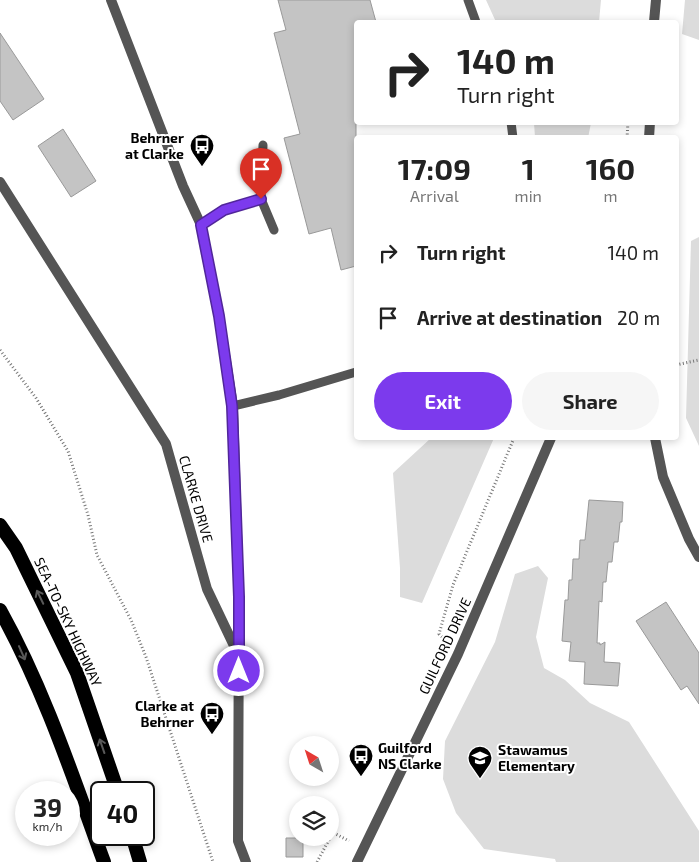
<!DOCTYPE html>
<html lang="en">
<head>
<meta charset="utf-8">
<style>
	:root { --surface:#fff; --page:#f6f6f6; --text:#222; --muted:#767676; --accent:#7c3aed }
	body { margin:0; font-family:"Exo 2",sans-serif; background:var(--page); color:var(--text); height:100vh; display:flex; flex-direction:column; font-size:19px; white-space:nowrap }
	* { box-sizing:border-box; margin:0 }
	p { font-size:16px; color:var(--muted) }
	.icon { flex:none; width:28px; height:28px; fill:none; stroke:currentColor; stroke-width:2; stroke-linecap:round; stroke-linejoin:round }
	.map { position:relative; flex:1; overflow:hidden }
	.drawer { position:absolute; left:354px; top:135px; width:325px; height:305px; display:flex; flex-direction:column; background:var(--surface); border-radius:5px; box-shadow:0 2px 8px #0003 }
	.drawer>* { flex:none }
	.guide { position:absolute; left:354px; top:20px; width:325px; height:105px; border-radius:5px; box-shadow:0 2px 8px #0003; background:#fff; color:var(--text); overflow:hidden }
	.needle { width:32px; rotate:321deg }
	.buttons { position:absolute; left:289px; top:736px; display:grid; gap:10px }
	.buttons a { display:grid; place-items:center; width:50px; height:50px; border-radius:50%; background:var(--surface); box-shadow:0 2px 8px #0003; font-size:25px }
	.speed { position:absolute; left:15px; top:781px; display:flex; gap:10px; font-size:25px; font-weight:700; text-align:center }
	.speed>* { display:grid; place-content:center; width:65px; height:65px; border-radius:50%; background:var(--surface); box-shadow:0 2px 8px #0003; line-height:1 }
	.speed small { font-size:12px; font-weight:400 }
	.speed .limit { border:2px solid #111; border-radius:8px; background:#fff; color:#111 }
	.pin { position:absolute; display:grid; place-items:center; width:42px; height:42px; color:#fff; margin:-51px -21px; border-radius:50% 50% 50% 0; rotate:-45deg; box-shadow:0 0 5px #0007 }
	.pin .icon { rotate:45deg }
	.me { position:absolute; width:55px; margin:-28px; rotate:0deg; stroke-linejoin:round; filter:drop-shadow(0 0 4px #0008) }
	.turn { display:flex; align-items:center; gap:18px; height:105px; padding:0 20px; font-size:22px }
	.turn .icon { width:65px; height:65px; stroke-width:2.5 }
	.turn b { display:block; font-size:35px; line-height:42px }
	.eta { display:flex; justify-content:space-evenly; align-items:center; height:85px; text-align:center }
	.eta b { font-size:30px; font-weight:700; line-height:35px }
	.button { display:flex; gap:10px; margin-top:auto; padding:10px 20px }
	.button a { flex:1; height:58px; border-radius:30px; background:var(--accent); color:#fff; font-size:20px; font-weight:700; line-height:58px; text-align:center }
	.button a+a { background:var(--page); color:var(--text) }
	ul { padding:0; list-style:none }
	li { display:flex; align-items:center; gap:15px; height:65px; padding:0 20px }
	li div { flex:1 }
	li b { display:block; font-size:19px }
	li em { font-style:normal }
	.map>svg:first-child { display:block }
	.green { fill:#dcdcdc }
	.building { fill:#c4c4c4; stroke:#999 }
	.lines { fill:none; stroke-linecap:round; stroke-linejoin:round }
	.path { stroke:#777; stroke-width:3; stroke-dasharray:1 2.5; stroke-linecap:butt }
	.service { stroke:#555; stroke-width:9 }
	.minor { stroke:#555; stroke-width:10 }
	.tertiary { stroke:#555; stroke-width:10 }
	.trunk { stroke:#000; stroke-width:14 }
	.oneway { stroke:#595959 }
	.route-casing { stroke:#51269a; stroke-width:12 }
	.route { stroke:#7c3aed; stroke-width:9 }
	.labels { text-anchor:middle; stroke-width:4; stroke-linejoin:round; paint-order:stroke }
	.poi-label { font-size:14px; font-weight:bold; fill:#000; stroke:#fff; text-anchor:end }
	.street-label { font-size:14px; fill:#000; stroke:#fff }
</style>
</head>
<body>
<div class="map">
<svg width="699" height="862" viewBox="0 0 699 862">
	<rect width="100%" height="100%" fill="#fff"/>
	<path class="green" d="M486 0H601L599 22H496Z
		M685 0H699V40L682 34Z
		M534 123V122L591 123 588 138 535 137Z
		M699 237V446L686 418 691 241Z
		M431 438H494L422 603 400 597V568L393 473Z
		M538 566 548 578 536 637 544 668 565 680 590 703 629 722 699 831V862H556L555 859 484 849 456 813 443 779 445 741 495 642 515 574Z"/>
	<path class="building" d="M278 0H370L376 22H356V266L341 270 331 228 309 234 284 138 300 134 274 33 286 30Z
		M0 33 44 99 13 120 0 101Z
		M63 129 96 181 71 197 38 146Z
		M589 500 623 502 622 522H620L618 542H614L612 562H608L606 582H603L602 602 599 601 597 643H600V645L605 642 604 662 620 663 618 686 584 684 585 662 569 661 571 642 562 641 565 600H568L569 580H572L573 559H579L580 540H585Z
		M666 602 699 653V704L687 686 681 690 636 621Z
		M286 838H303V857H286Z"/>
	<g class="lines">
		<path class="path" d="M627 138 628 122
			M0 350 36 398 68 451 88 515 97 555 131 620 146 657 213 862
			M676 365 699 360
			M447 642 439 634 453 585 514 438
			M330 837 332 832 349 841
			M317 862 330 838"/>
		<path class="service" d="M468 0 476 22
			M511 122 513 138
			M263 145 261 199 274 230
			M201 225 224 210 261 199
			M233 406 279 395 356 372"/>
		<path class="minor" d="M655 438 663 477 689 539 699 557"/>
		<path class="tertiary" d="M111 0 183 186 201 225 219 316 233 406 239 597 238 841 246 862
			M654 22 656 0
			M649 138 650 122
			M0 182 166 444 207 589 237 652
			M357 862 458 654 551 438"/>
		<path class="trunk" d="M0 525 16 548 77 673 118 792
			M0 610C44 689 73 777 104 862
			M132 835 140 862"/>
	</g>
	<defs><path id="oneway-shaft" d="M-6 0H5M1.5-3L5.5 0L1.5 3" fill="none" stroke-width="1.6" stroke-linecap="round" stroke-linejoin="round" transform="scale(1.25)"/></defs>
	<g class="oneway">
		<use href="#oneway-shaft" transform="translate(40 597) rotate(-116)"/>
		<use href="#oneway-shaft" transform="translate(22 653) rotate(66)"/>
		<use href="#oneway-shaft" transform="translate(102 746) rotate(-109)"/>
	</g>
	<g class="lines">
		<defs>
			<path id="route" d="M239 671V597L232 406 219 316 201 225 224 210 261 199"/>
		</defs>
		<use href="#route" class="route-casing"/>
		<use href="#route" class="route"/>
	</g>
	<defs>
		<symbol id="bus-pin" viewBox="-11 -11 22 30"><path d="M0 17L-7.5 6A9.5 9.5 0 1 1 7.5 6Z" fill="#000" stroke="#fff"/><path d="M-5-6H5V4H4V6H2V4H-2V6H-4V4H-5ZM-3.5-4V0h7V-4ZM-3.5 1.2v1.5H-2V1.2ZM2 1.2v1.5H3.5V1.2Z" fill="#fff"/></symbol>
		<symbol id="school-pin" viewBox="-11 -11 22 30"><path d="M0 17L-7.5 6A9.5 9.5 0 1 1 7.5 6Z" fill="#000" stroke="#fff"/><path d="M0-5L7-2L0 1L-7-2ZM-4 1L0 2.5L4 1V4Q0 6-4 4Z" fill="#fff"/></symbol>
	</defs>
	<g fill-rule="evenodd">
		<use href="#bus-pin" x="188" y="132" width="28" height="38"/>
		<use href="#bus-pin" x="198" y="700" width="28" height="38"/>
		<use href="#bus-pin" x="347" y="742" width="28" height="38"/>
		<use href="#school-pin" x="466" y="744" width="28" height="38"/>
	</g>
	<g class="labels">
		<g class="poi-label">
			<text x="184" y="143">Behrner<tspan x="184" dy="16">at Clarke</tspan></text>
			<text x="194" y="711">Clarke at<tspan x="194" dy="16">Behrner</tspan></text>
			<text x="378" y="753" text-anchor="start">Guilford<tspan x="378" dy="16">NS Clarke</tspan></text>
			<text x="498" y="755" text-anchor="start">Stawamus<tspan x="498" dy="16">Elementary</tspan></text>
		</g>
		<g class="street-label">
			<text transform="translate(196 499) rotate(74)" y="5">CLARKE DRIVE</text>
			<text transform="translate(68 622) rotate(65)" y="5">SEA-TO-SKY HIGHWAY</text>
			<text transform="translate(445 646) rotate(-65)" y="5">GUILFORD DRIVE</text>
		</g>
	</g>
</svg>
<div class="buttons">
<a><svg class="needle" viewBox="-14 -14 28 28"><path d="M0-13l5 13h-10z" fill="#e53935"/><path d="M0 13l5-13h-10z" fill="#767676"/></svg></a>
<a><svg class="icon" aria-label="layers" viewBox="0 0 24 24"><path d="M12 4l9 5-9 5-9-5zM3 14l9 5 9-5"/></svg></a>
</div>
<div class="speed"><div>39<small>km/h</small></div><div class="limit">40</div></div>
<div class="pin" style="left:261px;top:199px;background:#d93025"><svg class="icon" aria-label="arrive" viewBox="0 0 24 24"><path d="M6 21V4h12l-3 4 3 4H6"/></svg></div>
<svg class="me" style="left:239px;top:671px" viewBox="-20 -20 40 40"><circle r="17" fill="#7c3aed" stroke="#fff" stroke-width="3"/><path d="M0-11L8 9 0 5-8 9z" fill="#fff"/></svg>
<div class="guide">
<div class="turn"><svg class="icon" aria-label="right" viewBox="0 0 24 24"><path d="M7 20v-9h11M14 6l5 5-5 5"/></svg><div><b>140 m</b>Turn right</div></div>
</div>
<section class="drawer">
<div class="eta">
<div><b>17:09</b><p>Arrival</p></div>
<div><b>1</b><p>min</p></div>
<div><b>160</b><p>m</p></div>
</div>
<ul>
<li><svg class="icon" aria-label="right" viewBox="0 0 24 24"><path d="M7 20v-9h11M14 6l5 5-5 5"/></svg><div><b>Turn right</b></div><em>140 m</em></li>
<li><svg class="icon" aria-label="arrive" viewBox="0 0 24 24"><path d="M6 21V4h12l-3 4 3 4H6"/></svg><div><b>Arrive at destination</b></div><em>20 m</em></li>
</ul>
<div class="button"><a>Exit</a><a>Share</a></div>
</section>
</div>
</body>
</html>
